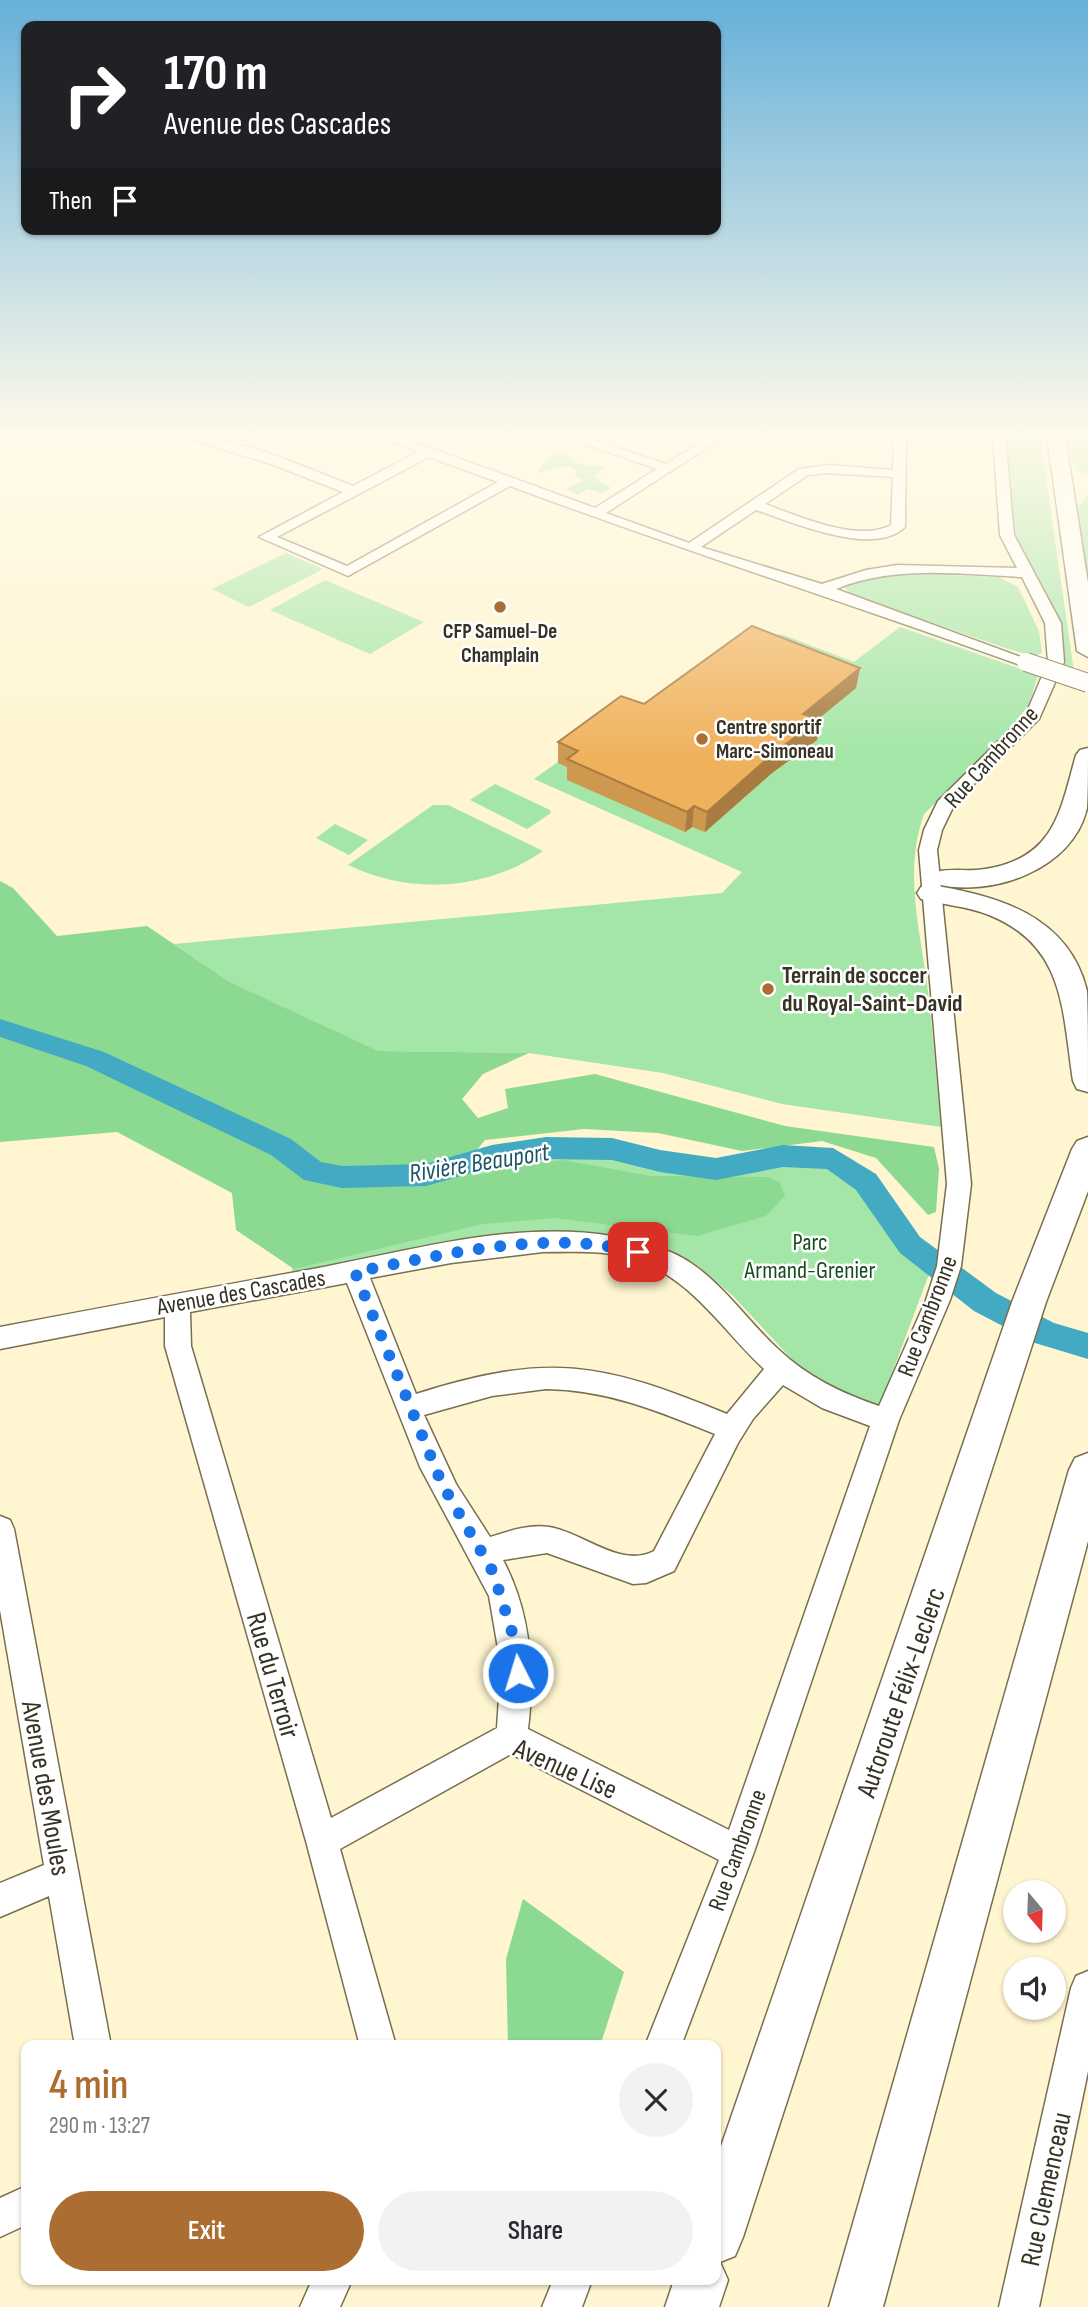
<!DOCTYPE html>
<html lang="en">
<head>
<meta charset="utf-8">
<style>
	:root { --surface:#fff; --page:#f2f2f3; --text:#2b2b33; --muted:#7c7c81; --accent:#ab6d32 }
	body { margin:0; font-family:"Sofia Sans Condensed",sans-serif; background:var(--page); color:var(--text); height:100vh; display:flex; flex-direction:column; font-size:26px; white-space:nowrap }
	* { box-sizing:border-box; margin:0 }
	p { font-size:23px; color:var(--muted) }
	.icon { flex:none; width:38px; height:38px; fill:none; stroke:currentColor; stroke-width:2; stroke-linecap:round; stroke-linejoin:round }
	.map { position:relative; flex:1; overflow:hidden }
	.drawer { position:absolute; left:21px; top:2040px; width:700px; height:245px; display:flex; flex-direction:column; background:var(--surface); border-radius:14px; box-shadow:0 2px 5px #0004 }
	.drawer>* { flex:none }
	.banner { position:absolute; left:21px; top:21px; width:700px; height:214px; border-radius:14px; box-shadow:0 2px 5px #0004; background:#202124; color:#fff; overflow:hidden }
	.needle { width:46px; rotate:161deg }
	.tools { position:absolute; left:1003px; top:1880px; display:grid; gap:14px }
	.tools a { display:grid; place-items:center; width:63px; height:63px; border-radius:50%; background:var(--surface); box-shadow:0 2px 5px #0004; font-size:35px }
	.pin { position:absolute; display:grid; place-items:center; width:60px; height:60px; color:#fff; margin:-30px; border-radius:14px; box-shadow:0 4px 10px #0006 }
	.me { position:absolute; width:77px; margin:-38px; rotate:355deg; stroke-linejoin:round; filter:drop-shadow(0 0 5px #0008) }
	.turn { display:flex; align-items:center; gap:24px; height:147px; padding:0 28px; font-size:32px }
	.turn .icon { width:91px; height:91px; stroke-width:2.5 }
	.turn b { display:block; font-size:49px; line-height:60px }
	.then { display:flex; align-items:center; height:66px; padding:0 28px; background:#0003; gap:14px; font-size:26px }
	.round { display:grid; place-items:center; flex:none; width:74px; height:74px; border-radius:37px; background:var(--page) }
	.headline { display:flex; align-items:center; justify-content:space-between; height:119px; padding:0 28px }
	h1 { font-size:42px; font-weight:600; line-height:52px; color:var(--accent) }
	.primary-button { display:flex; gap:14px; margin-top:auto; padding:14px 28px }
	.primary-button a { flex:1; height:80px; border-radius:42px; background:var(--accent); color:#fff; font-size:28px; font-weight:600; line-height:80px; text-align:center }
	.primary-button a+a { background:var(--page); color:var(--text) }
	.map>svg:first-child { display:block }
	.green { fill:#a4e6a7 }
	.forest { fill:#8cd991 }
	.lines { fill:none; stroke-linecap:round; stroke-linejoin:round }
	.river { fill:#43aac3; fill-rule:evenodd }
	.minor-casing { stroke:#786f4f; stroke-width:3 }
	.highway-casing { stroke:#786f4f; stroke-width:3 }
	.minor { fill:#fff; fill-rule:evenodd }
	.highway { fill:#fff; fill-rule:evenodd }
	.minor-bridge-casing { stroke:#786f4f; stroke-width:20; stroke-linecap:butt }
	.minor-bridge { stroke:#fff; stroke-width:18 }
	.wall { fill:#ce984f }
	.shaded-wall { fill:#a87c40 }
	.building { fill:#f0b15c; stroke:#a87c40; stroke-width:2 }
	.route { stroke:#1a73e8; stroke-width:12; stroke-dasharray:0 21.6 }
	.poi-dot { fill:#ab6d32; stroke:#fff; stroke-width:2.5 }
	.labels { text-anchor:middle; stroke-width:5; stroke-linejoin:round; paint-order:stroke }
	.far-poi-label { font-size:21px; font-weight:bold; fill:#363224; stroke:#fff }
	.street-label { font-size:24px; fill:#363224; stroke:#fff }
	.poi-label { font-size:24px; font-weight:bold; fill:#363224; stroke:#fff; text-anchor:start }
	.park-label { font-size:24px; fill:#184d1f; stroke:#fff }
	.water-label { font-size:26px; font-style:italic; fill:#1c5563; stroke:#fff }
	.near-street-label { font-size:28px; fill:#363224; stroke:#fff }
</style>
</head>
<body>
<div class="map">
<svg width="1088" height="2307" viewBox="0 0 1088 2307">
	<rect width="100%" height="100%" fill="#fff5d0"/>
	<path class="green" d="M1005 436H1040L1074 672 1061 667 1016 536Z
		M1065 436H1088V474L1082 473 1068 453Z
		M1088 494V582L1077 517 1078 507Z
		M286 553 323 569 249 607 212 589Z
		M896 573 998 577 1018 587 1039 631 1042 653 1034 656 1008 649 852 595 844 587 854 580Z
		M325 580 424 622 370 654 270 610Z
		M900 627 1038 675 1029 704 1009 732 924 814C904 870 919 926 927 983 933 1031 936 1079 941 1127L782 1104 663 1073 529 1053 379 1051 230 982 174 944 722 893 742 872 534 779 590 739 661 712 749 646 781 634 854 662Z
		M495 784 550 810 551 813 527 829 470 800Z
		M433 805H448L543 851C486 891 410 895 348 865Z
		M335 824 368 840 349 855 316 838Z
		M551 1152 590 1155 665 1170 717 1177 803 1163 821 1165 842 1171 871 1197 899 1241 929 1274 879 1408 814 1383 733 1296 697 1265 664 1247 601 1238 293 1281 289 1223 433 1177Z"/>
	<path class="forest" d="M557 452 569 455C577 469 593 463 606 468L593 477 611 488 602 493 588 489 577 495 567 489 584 480 574 476 577 471 567 466 539 473 538 469Z
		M0 881 13 888 57 936 147 926 230 982 379 1051 529 1053 483 1074 462 1099 478 1118 508 1108 505 1089 595 1074 785 1126 934 1147 939 1169 936 1212 928 1215 876 1158 822 1141 742 1151 658 1133 584 1129 485 1140 465 1164 473 1176 520 1165 563 1160 651 1176 767 1177 780 1183 785 1196 766 1216 697 1236 555 1218 483 1224 294 1269 236 1230 232 1193 117 1132 0 1142Z
		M523 1899 624 1972 600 2046H508L506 1959Z"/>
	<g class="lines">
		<path class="river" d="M0 1019 104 1052 291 1139 321 1162 342 1166 426 1164 492 1145 546 1137 612 1138 660 1150 716 1158 783 1145 833 1148 876 1174 920 1237 996 1293 1054 1323 1088 1333V1359L1035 1343 974 1311 900 1253 856 1190 827 1169 783 1167 716 1180 660 1172 612 1160 546 1159 492 1167 426 1186 342 1188 304 1180 271 1155 86 1066 0 1037Z"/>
		<defs>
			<path id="minor" d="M180 436C238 436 299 465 353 486L418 452 379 436H397L595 508 657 469 563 436H582L666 464 710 436H725L606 513 689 543 799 469 828 465 893 470 894 436H906L905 527C874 558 791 522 756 510L701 547 822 584 866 570 897 565 1017 568 1000 535 993 436H1005L1014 535 1061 623 1064 662 1039 719 955 803 942 830 937 850 971 1184 961 1266 950 1300 899 1420 754 1852 681 2046H645L719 1860 511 1754 340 1849 396 2046H360L306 1841 165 1346V1317L0 1349V1327C105 1307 208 1288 313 1269 426 1248 556 1207 668 1251 714 1269 743 1317 778 1349 808 1377 841 1393 879 1406L926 1300 937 1266 947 1184 919 850 924 830 938 801 1026 714 1048 662 1045 623 1022 577C960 574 895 565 836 589L1034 662 1026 667 1020 665C851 604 679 549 510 486L348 576 259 537 343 492 274 465ZM429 457 498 482 347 566 277 537ZM828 473 893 477 891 525C858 543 798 516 765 504L808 475ZM543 1252C572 1252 602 1250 629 1258 689 1274 721 1329 764 1369L727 1414C600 1362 549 1352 416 1394L370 1278 451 1263ZM347 1283 420 1467 489 1596 501 1666 497 1728 331 1818 191 1346 190 1312ZM783 1385 822 1408 870 1426 729 1830 528 1729C535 1671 531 1613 503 1560L547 1553 633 1584 646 1583 674 1571 738 1443 753 1419ZM546 1389C608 1390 658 1411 715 1434L654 1551C620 1569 583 1532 549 1527 529 1524 509 1531 490 1537L456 1484 424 1415 492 1396Z
				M0 1516 10 1520 14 1529 111 2046H75L49 1896 0 1917V1883L44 1865 0 1610Z
				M1088 1971V2071L1039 2307H999L1071 1988 1076 1976Z
				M26 2186V2225L0 2237V2198Z
				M312 2280H352L340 2307H300Z
				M553 2280H592L582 2307H542Z"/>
			<path id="highway" d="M1047 436H1065L1088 583V657L1077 651Z
				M1088 748C1088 767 1088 790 1087 808 1073 870 991 898 936 884L932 878 936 872C952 868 968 872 985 869 1055 858 1060 812 1076 755L1080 750Z
				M930 885C997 895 1069 916 1087 991 1088 1015 1088 1065 1088 1092L1077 1089 1073 1081C1062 1011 1066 946 989 915 967 906 943 905 921 899L917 893 921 887Z
				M1088 1137V1191L1046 1302 743 2237 735 2256 720 2262 728 2280 719 2307H665L674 2280H716V2161L1012 1302 1072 1149 1077 1141Z
				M1088 1453V1541L883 2307H829L1069 1470 1075 1458Z"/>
		</defs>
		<use href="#minor" class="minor-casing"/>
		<use href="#highway" class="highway-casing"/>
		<use href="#minor" class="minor"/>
		<use href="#highway" class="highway"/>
		<defs>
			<path id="minor-bridge" d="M1026 662 1088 683"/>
		</defs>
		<use href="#minor-bridge" class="minor-bridge-casing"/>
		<use href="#minor-bridge" class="minor-bridge"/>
	</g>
	<path class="wall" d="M860 668 856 688 818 719H820L817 740 772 773 705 832 692 827 685 832 567 780V767L558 763V742L644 704Z"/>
	<path class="shaded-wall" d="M860 668 856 688 800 734 820 719 817 740 772 773 705 832 707 812 775 752 803 714Z
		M694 806 692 827 685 832 687 812Z"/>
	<path class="building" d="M752 626 860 668 803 714 820 719 775 752 707 812 694 806 687 812 567 759 578 751 558 742 621 696 644 704Z"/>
	<linearGradient id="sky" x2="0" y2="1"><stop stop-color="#66b0d9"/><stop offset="0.57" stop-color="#fffaea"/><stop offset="1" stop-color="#fffaea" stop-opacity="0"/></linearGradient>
	<rect width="1088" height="759" fill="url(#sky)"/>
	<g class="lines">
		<path class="route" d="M518 1673V1651L493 1572 442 1484 355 1272C448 1254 545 1229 638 1252"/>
	</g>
	<g class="poi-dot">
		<circle cx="500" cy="607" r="7"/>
		<circle cx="702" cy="739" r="7"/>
		<circle cx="768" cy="989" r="7"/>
	</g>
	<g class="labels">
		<g class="far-poi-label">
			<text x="500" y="638">CFP Samuel-De<tspan x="500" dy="24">Champlain</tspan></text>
			<text x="716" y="734" text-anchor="start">Centre sportif<tspan x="716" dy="24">Marc-Simoneau</tspan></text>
		</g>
		<g class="street-label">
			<text transform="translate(991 757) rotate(-48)" y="8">Rue Cambronne</text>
			<text transform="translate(241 1292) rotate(-10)" y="8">Avenue des Cascades</text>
			<text transform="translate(927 1316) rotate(-69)" y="8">Rue Cambronne</text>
			<text transform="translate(737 1850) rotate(-70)" y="8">Rue Cambronne</text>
		</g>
		<g class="poi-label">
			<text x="782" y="983">Terrain de soccer<tspan x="782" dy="28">du Royal-Saint-David</tspan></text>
		</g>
		<g class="park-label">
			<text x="810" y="1250">Parc<tspan x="810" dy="28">Armand-Grenier</tspan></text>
		</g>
		<g class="water-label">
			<text transform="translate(479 1162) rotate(-9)" y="9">Rivière Beauport</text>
		</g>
		<g class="near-street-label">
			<text transform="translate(274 1675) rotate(74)" y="10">Rue du Terroir</text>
			<text transform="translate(900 1692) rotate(-71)" y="10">Autoroute Félix-Leclerc</text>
			<text transform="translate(566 1768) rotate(24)" y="10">Avenue Lise</text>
			<text transform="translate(47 1788) rotate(80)" y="10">Avenue des Moules</text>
			<text transform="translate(1045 2189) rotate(-78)" y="10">Rue Clemenceau</text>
		</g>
	</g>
</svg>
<div class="tools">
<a><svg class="needle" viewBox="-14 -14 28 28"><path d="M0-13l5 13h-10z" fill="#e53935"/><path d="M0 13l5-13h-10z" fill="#7c7c81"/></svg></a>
<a><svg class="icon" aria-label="sound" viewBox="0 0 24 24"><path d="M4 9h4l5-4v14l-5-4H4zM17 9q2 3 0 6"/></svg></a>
</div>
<div class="pin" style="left:638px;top:1252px;background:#d93025"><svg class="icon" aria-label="arrive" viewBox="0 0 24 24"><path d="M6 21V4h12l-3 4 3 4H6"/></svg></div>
<svg class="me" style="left:518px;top:1673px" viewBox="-20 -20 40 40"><circle r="17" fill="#1a73e8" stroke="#fff" stroke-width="3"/><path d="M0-11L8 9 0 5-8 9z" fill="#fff"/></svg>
<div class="banner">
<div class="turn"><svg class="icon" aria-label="right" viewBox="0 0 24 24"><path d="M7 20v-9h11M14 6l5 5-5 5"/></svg><div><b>170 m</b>Avenue des Cascades</div></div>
<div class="then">Then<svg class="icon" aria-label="arrive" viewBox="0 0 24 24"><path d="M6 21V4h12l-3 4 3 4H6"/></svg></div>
</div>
<section class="drawer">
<div class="headline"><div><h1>4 min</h1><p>290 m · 13:27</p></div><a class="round"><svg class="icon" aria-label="close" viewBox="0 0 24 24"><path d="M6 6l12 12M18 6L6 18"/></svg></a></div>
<div class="primary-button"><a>Exit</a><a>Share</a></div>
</section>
</div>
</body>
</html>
